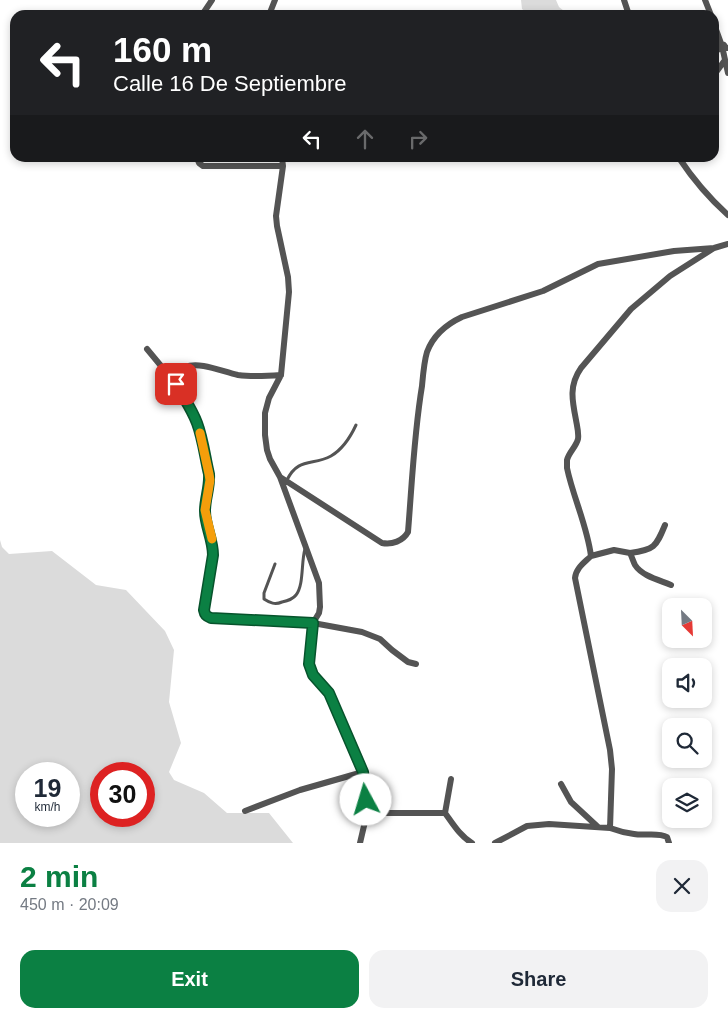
<!DOCTYPE html>
<html lang="en">
<head>
<meta charset="utf-8">
<style>
	:root { --surface:#fff; --page:#f2f2f3; --text:#1f2937; --muted:#747a83; --accent:#0b8043 }
	body { margin:0; font-family:Helvetica,sans-serif; background:var(--page); color:var(--text); height:100vh; display:flex; flex-direction:column; font-size:19px; white-space:nowrap }
	* { box-sizing:border-box; margin:0 }
	p { font-size:16px; color:var(--muted) }
	.icon { flex:none; width:28px; height:28px; fill:none; stroke:currentColor; stroke-width:2; stroke-linecap:round; stroke-linejoin:round }
	.map { position:relative; height:843px; overflow:hidden }
	.drawer { display:flex; flex-direction:column; background:var(--surface); flex:1 }
	.drawer>* { flex:none }
	.banner { position:absolute; left:10px; top:10px; width:709px; height:152px; border-radius:15px; box-shadow:0 2px 8px #0003; background:#202124; color:#fff; overflow:hidden }
	.needle { width:32px; rotate:156deg }
	.tools { position:absolute; left:662px; top:598px; display:grid; gap:10px }
	.tools a { display:grid; place-items:center; width:50px; height:50px; border-radius:10px; background:var(--surface); box-shadow:0 2px 8px #0003; font-size:25px }
	.speed { position:absolute; left:15px; top:762px; display:flex; gap:10px; font-size:25px; font-weight:700; text-align:center }
	.speed>* { display:grid; place-content:center; width:65px; height:65px; border-radius:50%; background:var(--surface); box-shadow:0 2px 8px #0003; line-height:1 }
	.speed small { font-size:12px; font-weight:400 }
	.speed .limit { border:8px solid #d22; background:#fff; color:#111 }
	.pin { position:absolute; display:grid; place-items:center; width:42px; height:42px; color:#fff; margin:-21px; border-radius:10px; box-shadow:0 2px 8px #0006 }
	.me { position:absolute; width:55px; margin:-28px; rotate:354deg; stroke-linejoin:round; filter:drop-shadow(0 0 4px #0008) }
	.turn { display:flex; align-items:center; gap:18px; height:105px; padding:0 20px; font-size:22px }
	.turn .icon { width:65px; height:65px; stroke-width:2.5 }
	.turn b { display:block; font-size:35px; line-height:42px }
	.lanes { display:flex; align-items:center; height:48px; padding:0 20px; background:#0003; justify-content:center; gap:25px; direction:ltr }
	.lanes .off { opacity:.35 }
	.round { display:grid; place-items:center; flex:none; width:52px; height:52px; border-radius:15px; background:var(--page) }
	.head { display:flex; align-items:center; justify-content:space-between; height:85px; padding:0 20px }
	h1 { font-size:30px; font-weight:700; line-height:38px; color:var(--accent) }
	.primary-button { display:flex; gap:10px; margin-top:auto; padding:10px 20px }
	.primary-button a { flex:1; height:58px; border-radius:15px; background:var(--accent); color:#fff; font-size:20px; font-weight:700; line-height:58px; text-align:center }
	.primary-button a+a { background:var(--page); color:var(--text) }
	.map>svg:first-child { display:block }
	.green { fill:#dbdbdb; fill-rule:evenodd }
	.lines { fill:none; stroke-linecap:round; stroke-linejoin:round }
	.service { stroke:#545454; stroke-width:3 }
	.minor { stroke:#545454; stroke-width:6 }
	.route-casing { stroke:#07532c; stroke-width:12 }
	.route { stroke:#0b8043; stroke-width:9 }
	.slow { stroke:#f59e0b; stroke-width:9 }
</style>
</head>
<body>
<div class="map">
<svg width="728" height="843" viewBox="0 0 728 843">
	<rect width="100%" height="100%" fill="#fff"/>
	<path class="green" d="M521 0H556L559 7 564 11 565 15H531L522 9Z
		M0 540 2 547 9 554 52 551 96 585 126 590 165 631 174 650 169 702 181 743 169 772 174 780 204 793 227 813H269L293 843H0ZM26 774H69V816H26ZM101 774H144V816H101Z"/>
	<g class="lines">
		<path class="service" d="M287 480C298 457 313 466 331 456 343 449 350 438 356 425
			M275 564 264 593V599C270 603 275 605 282 602 287 601 293 599 296 595 304 585 301 562 305 549"/>
		<path class="minor" d="M624 0 629 15
			M705 0 711 15
			M202 15 212 0
			M269 15 275 0
			M714 24 722 46 728 73
			M714 53 724 45 726 48H728
			M714 75 725 60
			M197 158 199 163 203 166H283
			M282 158 283 166 276 216 277 226 288 277 289 292 281 375 269 398 265 413V435L267 450 270 459 280 477 319 583 320 607 319 613 313 623 309 664 313 675 329 693 363 772 367 813 360 843
			M679 158C693 179 709 198 728 215
			M147 349 176 384 190 408 196 421 200 434 209 474 210 480 205 510 213 545V555L204 610 206 616 211 617 313 623 362 632 380 639 392 650 408 662 416 664
			M176 384 181 372 185 367C200 361 223 372 238 375 252 377 267 376 281 375
			M280 477 382 543C392 545 403 541 408 532 412 483 414 434 422 386 423 375 424 362 427 352 433 336 447 324 462 317L543 291 598 264 674 251 714 248 728 244
			M630 553C654 550 656 547 665 525
			M591 556 614 550 630 553C632 557 633 561 635 565 642 576 659 580 671 585
			M561 784 571 802 598 827
			M245 811 300 790 363 772
			M367 813H445C453 824 460 836 472 843
			M445 813 451 779
			M495 843 527 826 549 824 610 828
			M669 843 667 837C658 832 645 836 634 834 626 833 618 831 610 828L612 769 610 750 575 578C576 568 584 563 591 556 587 525 573 497 567 468 567 465 567 462 567 460 569 452 576 447 578 439 579 433 577 426 576 420 572 400 569 385 581 368L631 309 670 276 714 248"/>
	</g>
	<g class="lines">
		<defs>
			<path id="route" d="M176 384C183 397 192 409 197 423 203 439 205 457 209 474 210 487 205 498 205 511 205 526 213 539 213 555L204 610C205 615 206 616 211 618L313 623 309 664 313 675 329 693 363 772 366 800"/>
		</defs>
		<use href="#route" class="route-casing"/>
		<use href="#route" class="route"/>
		<path class="slow" d="M200 433 209 474 210 480 205 510 212 539"/>
	</g>
</svg>
<div class="tools">
<a><svg class="needle" viewBox="-14 -14 28 28"><path d="M0-13l5 13h-10z" fill="#e53935"/><path d="M0 13l5-13h-10z" fill="#747a83"/></svg></a>
<a><svg class="icon" aria-label="sound" viewBox="0 0 24 24"><path d="M4 9h4l5-4v14l-5-4H4zM17 9q2 3 0 6"/></svg></a>
<a><svg class="icon" aria-label="search" viewBox="0 0 24 24"><circle cx="10" cy="10" r="6"/><path d="M15 15l6 6"/></svg></a>
<a><svg class="icon" aria-label="layers" viewBox="0 0 24 24"><path d="M12 4l9 5-9 5-9-5zM3 14l9 5 9-5"/></svg></a>
</div>
<div class="speed"><div>19<small>km/h</small></div><div class="limit">30</div></div>
<div class="pin" style="left:176px;top:384px;background:#d93025"><svg class="icon" aria-label="arrive" viewBox="0 0 24 24"><path d="M6 21V4h12l-3 4 3 4H6"/></svg></div>
<svg class="me" style="left:366px;top:800px" viewBox="-20 -20 40 40"><circle r="19" fill="#fff"/><path d="M0-13L10 11 0 6-10 11z" fill="#0b8043"/></svg>
<div class="banner">
<div class="turn"><svg class="icon" aria-label="left" viewBox="0 0 24 24"><path d="M17 20v-9H6M10 6l-5 5 5 5"/></svg><div><b>160 m</b>Calle 16 De Septiembre</div></div>
<div class="lanes"><svg class="icon" aria-label="left" viewBox="0 0 24 24"><path d="M17 20v-9H6M10 6l-5 5 5 5"/></svg><svg class="icon off" aria-label="ahead" viewBox="0 0 24 24"><path d="M12 20V5M6 11l6-6 6 6"/></svg><svg class="icon off" aria-label="right" viewBox="0 0 24 24"><path d="M7 20v-9h11M14 6l5 5-5 5"/></svg></div>
</div>
</div>
<section class="drawer">
<div class="head"><div><h1>2 min</h1><p>450 m · 20:09</p></div><a class="round"><svg class="icon" aria-label="close" viewBox="0 0 24 24"><path d="M6 6l12 12M18 6L6 18"/></svg></a></div>
<div class="primary-button"><a>Exit</a><a>Share</a></div>
</section>
</body>
</html>
